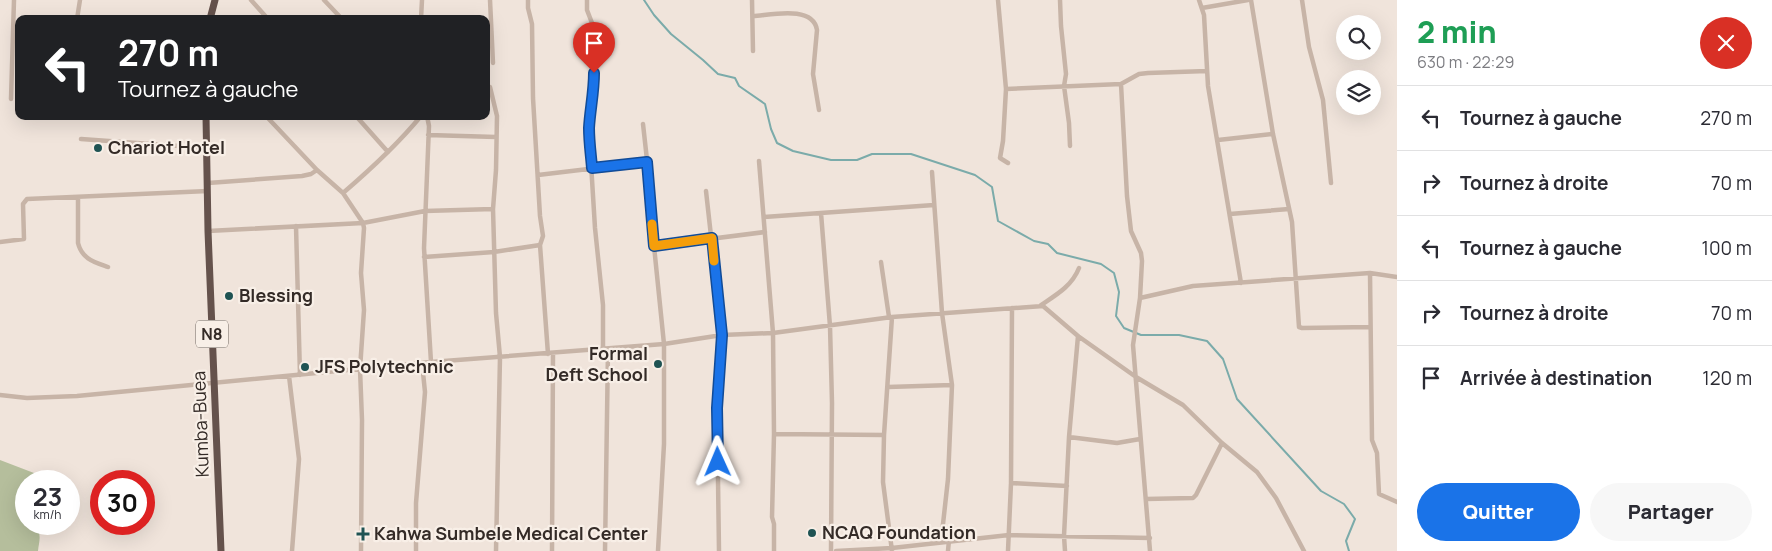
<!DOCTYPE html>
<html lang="fr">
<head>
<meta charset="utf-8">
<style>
	:root { --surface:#fff; --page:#f7f7f7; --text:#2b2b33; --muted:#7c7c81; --line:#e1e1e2; --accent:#1a73e8 }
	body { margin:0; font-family:Manrope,sans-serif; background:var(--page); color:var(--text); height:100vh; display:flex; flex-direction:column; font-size:19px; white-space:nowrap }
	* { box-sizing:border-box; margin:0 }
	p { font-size:16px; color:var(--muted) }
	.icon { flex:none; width:28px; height:28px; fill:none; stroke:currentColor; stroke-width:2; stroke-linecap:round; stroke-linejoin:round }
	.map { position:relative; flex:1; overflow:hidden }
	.sheet { display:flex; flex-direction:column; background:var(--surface); width:375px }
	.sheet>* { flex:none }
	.guide { position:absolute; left:15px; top:15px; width:475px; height:105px; border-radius:10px; box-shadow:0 5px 20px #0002; background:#202124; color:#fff; overflow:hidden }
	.fabs { position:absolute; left:1336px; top:15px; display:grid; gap:10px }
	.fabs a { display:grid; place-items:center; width:45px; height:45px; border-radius:50%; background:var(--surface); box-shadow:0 5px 20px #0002; font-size:25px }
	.speed { position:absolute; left:15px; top:470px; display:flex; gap:10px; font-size:25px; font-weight:700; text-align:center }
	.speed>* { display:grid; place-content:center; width:65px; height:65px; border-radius:50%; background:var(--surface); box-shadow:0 5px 20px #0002; line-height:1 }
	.speed small { font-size:12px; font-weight:400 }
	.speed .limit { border:8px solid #d22; background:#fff; color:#111 }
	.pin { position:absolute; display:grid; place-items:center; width:42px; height:42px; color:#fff; margin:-51px -21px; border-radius:50% 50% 50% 0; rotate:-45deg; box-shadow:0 0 5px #0007 }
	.pin .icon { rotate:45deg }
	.me { position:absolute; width:55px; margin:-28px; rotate:359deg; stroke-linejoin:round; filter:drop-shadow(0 0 4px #0008) }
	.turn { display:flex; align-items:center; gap:18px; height:105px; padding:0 20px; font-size:22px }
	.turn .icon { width:65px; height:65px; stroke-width:2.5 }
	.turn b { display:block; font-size:35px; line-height:42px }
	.round { display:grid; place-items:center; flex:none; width:52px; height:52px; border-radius:26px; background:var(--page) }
	.summary { display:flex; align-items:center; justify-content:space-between; height:85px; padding:0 20px }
	h1 { font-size:30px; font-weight:800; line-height:38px; color:#1e9e55 }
	.primary-button { display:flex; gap:10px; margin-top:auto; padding:10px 20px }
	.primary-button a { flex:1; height:58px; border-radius:30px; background:var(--accent); color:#fff; font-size:20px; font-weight:800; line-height:58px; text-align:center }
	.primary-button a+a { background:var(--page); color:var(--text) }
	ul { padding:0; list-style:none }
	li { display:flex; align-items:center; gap:15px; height:65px; padding:0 20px; border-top:1px solid var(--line) }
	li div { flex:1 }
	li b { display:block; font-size:19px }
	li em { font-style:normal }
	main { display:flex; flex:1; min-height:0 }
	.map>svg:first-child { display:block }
	.green { fill:#b5be9c }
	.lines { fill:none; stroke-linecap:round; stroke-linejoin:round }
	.stream { stroke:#7babaa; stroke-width:2 }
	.minor { stroke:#c7b4a7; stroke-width:4.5 }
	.trunk { stroke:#65524c; stroke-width:7 }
	.route-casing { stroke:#114b97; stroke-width:12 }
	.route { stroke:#1a73e8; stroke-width:9 }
	.slow { stroke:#f59e0b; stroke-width:9 }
	.poi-dot { fill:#1f5353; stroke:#f8efe7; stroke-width:2 }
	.labels { text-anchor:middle; stroke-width:4.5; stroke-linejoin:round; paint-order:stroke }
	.shield { fill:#f8efe7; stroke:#6f6661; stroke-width:1 }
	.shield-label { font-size:16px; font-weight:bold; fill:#342b27 }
	.poi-label { font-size:18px; font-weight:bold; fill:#342b27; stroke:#f8efe7; text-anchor:start }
	.street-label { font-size:18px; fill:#342b27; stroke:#f8efe7 }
</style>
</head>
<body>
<main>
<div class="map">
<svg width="1397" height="551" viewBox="0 0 1397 551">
	<rect width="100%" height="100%" fill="#f0e4db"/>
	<path class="green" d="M0 460 47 478V481H26V524H33V526C43 532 39 541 38 551H0Z"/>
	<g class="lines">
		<path class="stream" d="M644 0 654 15 671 34 703 60 718 74 735 78 739 86 765 104 771 129 777 143 793 151 831 160H857L872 154H911L975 175 992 187 998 221 1034 241 1048 244 1057 253 1101 264 1114 273 1119 292 1116 316 1124 328 1141 335H1179L1207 341 1223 359 1237 399 1321 491 1344 504 1355 519 1346 541 1349 551"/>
		<path class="minor" d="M251 0 268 19
			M324 0 342 19
			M490 0 493 63
			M528 0V8L532 24 533 98 540 216 543 236 540 245 548 354
			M587 0V10L592 23 594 89 591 106 589 131 595 228 603 305V349
			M752 0 753 51
			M998 0 1006 89 1003 141 1000 158 1008 163
			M1060 0 1061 26 1066 74 1064 86 1069 123 1070 146
			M1199 0 1204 15 1208 86 1241 283
			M1251 0 1273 134 1292 222 1299 327 1302 328 1370 327
			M1302 0 1309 47 1323 100 1331 183
			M1202 8 1248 0
			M753 16C771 15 813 5 817 30L813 74 819 110
			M77 19 80 0
			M421 19 422 0
			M1121 84 1127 196 1131 231 1141 253 1142 261 1140 298
			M490 87 497 116 496 170 493 209 496 313 500 357 496 551
			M1006 89 1121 84 1139 74 1148 73 1207 71
			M11 99 14 0
			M266 116 317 170 343 193 363 223 364 228 361 273 364 310 360 369 362 420 361 551
			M356 116 388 152
			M427 116 429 126 424 248 431 362
			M643 124 648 169 654 246 664 344V444L658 551
			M428 135 496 137
			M81 139 207 148
			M1218 140 1273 134
			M759 161 773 333 774 434 772 517 774 524V551
			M932 172 942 313 952 385 948 479 941 542
			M538 175 647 162
			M208 183 302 176 311 174 317 170
			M706 191 722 335 717 408 719 551
			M343 193C371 169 398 144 421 116
			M78 197V243C82 259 94 262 108 267
			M821 213 830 326 832 403 831 551
			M1230 214 1289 209
			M764 217 934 205
			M296 226 300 375
			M208 231 363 223 425 211 493 209
			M0 242 24 239 23 204 27 199 208 191
			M654 246 765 232
			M424 257 494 252 540 245
			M881 262 889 317
			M1370 273 1372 440 1377 453 1379 494 1397 502
			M1041 305C1056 295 1072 286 1079 268
			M289 376 299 459 292 551
			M888 387 952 385
			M0 395 27 398 77 396 431 362 664 344 722 335 773 333 892 317 1043 306 1078 336 1136 377 1183 405 1222 443 1257 472 1276 498 1304 551
			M774 434 884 435
			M1069 437 1117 443 1140 439
			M1011 483 1067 486
			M1146 499 1193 498 1196 495 1222 443
			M416 551V503L425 392 422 363
			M552 551 553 353
			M605 551 608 349
			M836 551 892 548 1009 535 1150 538
			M892 551 883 482 884 435 892 317
			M948 551 949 540
			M1008 551 1011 483 1012 308
			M1065 551 1064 536 1069 437 1078 336
			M1150 551 1133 345 1140 298 1193 286 1370 273 1397 277"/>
		<path class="trunk" d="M210 19 215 0
			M206 116 208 231 221 551"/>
	</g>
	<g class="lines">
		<defs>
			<path id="route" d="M594 73C594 92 590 110 589 128 589 142 591 155 592 168L647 162 654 246 712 238 722 335 717 408 718 462"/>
		</defs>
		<use href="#route" class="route-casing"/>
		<use href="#route" class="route"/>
		<path class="slow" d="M652 224 654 246 712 238 714 261"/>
	</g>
	<g class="poi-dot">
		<circle cx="98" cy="148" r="5"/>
		<circle cx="229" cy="296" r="5"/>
		<circle cx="658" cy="364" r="5"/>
		<circle cx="305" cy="367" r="5"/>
		<circle cx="812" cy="533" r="5"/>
		<path d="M360.5 526.5h5v5h5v5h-5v5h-5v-5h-5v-5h5z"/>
	</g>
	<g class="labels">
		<rect class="shield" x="196" y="320.5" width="32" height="27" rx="4"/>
		<g class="shield-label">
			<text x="212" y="340">N8</text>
		</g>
		<g class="poi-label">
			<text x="108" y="154">Chariot Hotel</text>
			<text x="239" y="302">Blessing</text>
			<text x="648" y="360" text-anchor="end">Formal<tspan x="648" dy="21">Deft School</tspan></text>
			<text x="315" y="373">JFS Polytechnic</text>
			<text x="822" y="539">NCAQ Foundation</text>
			<text x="374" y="540">Kahwa Sumbele Medical Center</text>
		</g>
		<g class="street-label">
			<text transform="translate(201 424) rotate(-92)" y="6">Kumba-Buea</text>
		</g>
	</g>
</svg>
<div class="fabs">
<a><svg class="icon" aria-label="search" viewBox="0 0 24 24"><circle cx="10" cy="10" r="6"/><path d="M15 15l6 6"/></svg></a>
<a><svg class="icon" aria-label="layers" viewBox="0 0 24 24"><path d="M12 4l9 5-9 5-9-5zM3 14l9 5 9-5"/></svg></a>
</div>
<div class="speed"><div>23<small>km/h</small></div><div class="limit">30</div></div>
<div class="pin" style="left:594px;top:73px;background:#d93025"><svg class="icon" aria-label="arrive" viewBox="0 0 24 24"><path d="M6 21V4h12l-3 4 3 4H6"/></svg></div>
<svg class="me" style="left:718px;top:462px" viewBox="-20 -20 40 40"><path d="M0-17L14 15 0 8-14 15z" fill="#1a73e8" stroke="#fff" stroke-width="4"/></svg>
<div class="guide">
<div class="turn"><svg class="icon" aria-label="left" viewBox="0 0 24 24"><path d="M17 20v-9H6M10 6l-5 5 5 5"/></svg><div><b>270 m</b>Tournez à gauche</div></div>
</div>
</div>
<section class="sheet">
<div class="summary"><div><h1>2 min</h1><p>630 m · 22:29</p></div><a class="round" style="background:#d93025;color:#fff"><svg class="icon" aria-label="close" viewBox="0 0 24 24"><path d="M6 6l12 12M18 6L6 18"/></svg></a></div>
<ul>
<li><svg class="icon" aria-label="left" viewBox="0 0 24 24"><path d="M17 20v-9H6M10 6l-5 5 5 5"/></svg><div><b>Tournez à gauche</b></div><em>270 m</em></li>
<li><svg class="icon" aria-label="right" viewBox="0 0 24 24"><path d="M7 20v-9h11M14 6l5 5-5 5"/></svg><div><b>Tournez à droite</b></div><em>70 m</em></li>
<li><svg class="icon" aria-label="left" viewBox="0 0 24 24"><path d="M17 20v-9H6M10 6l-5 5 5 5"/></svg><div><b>Tournez à gauche</b></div><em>100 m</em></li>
<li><svg class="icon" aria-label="right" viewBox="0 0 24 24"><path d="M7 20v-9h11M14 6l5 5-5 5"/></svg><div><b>Tournez à droite</b></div><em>70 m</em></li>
<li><svg class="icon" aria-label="arrive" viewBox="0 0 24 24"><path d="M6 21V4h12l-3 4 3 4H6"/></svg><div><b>Arrivée à destination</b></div><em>120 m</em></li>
</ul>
<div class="primary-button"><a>Quitter</a><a>Partager</a></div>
</section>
</main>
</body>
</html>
